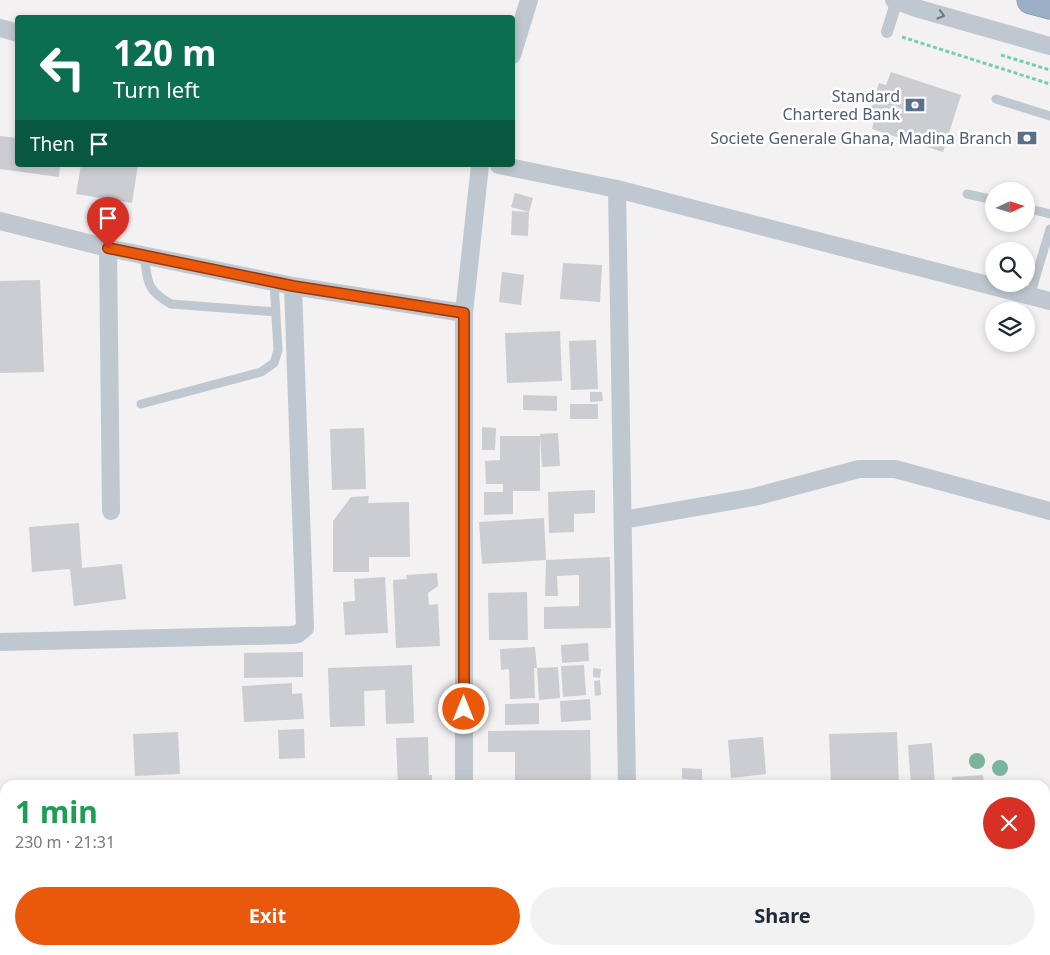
<!DOCTYPE html>
<html lang="en">
<head>
<meta charset="utf-8">
<style>
	:root { --surface:#fff; --page:#f2f2f3; --text:#1f2937; --muted:#747a83; --accent:#ea580c }
	body { margin:0; font-family:"Noto Sans",sans-serif; background:var(--page); color:var(--text); height:100vh; display:flex; flex-direction:column; font-size:19px; white-space:nowrap }
	* { box-sizing:border-box; margin:0 }
	p { font-size:16px; color:var(--muted) }
	.icon { flex:none; width:28px; height:28px; fill:none; stroke:currentColor; stroke-width:2; stroke-linecap:round; stroke-linejoin:round }
	.map { position:relative; flex:1; overflow:hidden }
	.side { position:absolute; left:0px; top:780px; width:1050px; height:175px; display:flex; flex-direction:column; background:var(--surface); border-radius:15px 15px 0 0; box-shadow:0 2px 8px #0003 }
	.side>* { flex:none }
	.top-card { position:absolute; left:15px; top:15px; width:500px; height:152px; border-radius:5px; box-shadow:0 2px 8px #0003; background:#0b6e4f; color:#fff; overflow:hidden }
	.needle { width:32px; rotate:86deg }
	.buttons { position:absolute; left:985px; top:182px; display:grid; gap:10px }
	.buttons a { display:grid; place-items:center; width:50px; height:50px; border-radius:50%; background:var(--surface); box-shadow:0 2px 8px #0003; font-size:25px }
	.pin { position:absolute; display:grid; place-items:center; width:42px; height:42px; color:#fff; margin:-51px -21px; border-radius:50% 50% 50% 0; rotate:-45deg; box-shadow:0 0 5px #0007 }
	.pin .icon { rotate:45deg }
	.me { position:absolute; width:55px; margin:-28px; rotate:0deg; stroke-linejoin:round; filter:drop-shadow(0 0 4px #0008) }
	.turn { display:flex; align-items:center; gap:18px; height:105px; padding:0 15px; font-size:22px }
	.turn .icon { width:65px; height:65px; stroke-width:2.5 }
	.turn b { display:block; font-size:35px; line-height:42px }
	.then { display:flex; align-items:center; height:48px; padding:0 15px; background:#0003; gap:10px; font-size:19px }
	.round { display:grid; place-items:center; flex:none; width:52px; height:52px; border-radius:26px; background:var(--page) }
	.head { display:flex; align-items:center; justify-content:space-between; height:85px; padding:0 15px }
	h1 { font-size:30px; font-weight:700; line-height:38px; color:#1e9e55 }
	.primary-button { display:flex; gap:10px; margin-top:auto; padding:10px 15px }
	.primary-button a { flex:1; height:58px; border-radius:30px; background:var(--accent); color:#fff; font-size:20px; font-weight:700; line-height:58px; text-align:center }
	.primary-button a+a { background:var(--page); color:var(--text) }
	.map>svg:first-child { display:block }
	.building { fill:#cbcdd3 }
	.lines { fill:none; stroke-linecap:round; stroke-linejoin:round }
	.trunk-casing { stroke:#748aab; stroke-width:29 }
	.path { stroke:#78ceab; stroke-width:3; stroke-dasharray:4 2.5; stroke-linecap:butt }
	.service { stroke:#bfc7d0; stroke-width:9 }
	.minor { stroke:#bfc7d0; stroke-width:18 }
	.trunk { stroke:#9daec7; stroke-width:28 }
	.pedestrian-bridge { stroke:#bfc7d0; stroke-width:12 }
	.tree { fill:#7bb49c }
	.oneway { stroke:#6c7581 }
	.route-casing { stroke:#983908; stroke-width:12 }
	.route { stroke:#ea580c; stroke-width:9 }
	.labels { text-anchor:middle; stroke-width:5; stroke-linejoin:round; paint-order:stroke }
	.service-label { font-size:16px; fill:#4e5e75; stroke:#fff; text-anchor:end }
</style>
</head>
<body>
<div class="map">
<svg width="1050" height="955" viewBox="0 0 1050 955">
	<rect width="100%" height="100%" fill="#f3f1f1"/>
	<path class="building" d="M891 72 961 95 943 152 872 129 875 118 869 116 879 83 886 85Z
		M0 136 18 138V165H60L59 177 0 169Z
		M81 165H138L132 203 76 194Z
		M515 193 533 198 529 212 511 207Z
		M512 211 529 212 528 236 511 235Z
		M563 263 602 265 600 302 560 299Z
		M502 272 524 275 521 305 499 302Z
		M40 280 44 372 0 373V281Z
		M560 331 562 381 507 383 505 333Z
		M596 340 598 389 571 390 569 341Z
		M590 392H602L603 401 590 402Z
		M523 395 557 396V411L523 410Z
		M570 404H598V419H570Z
		M482 427 496 428 495 450H482Z
		M364 428 366 489 332 490 330 429Z
		M558 433 560 466 542 467 540 434Z
		M500 436H540V491H513V514L484 515V492H503V484H486L485 461 500 460Z
		M595 490V513L574 514V532L549 533 548 492Z
		M369 496 368 503 409 502 410 557H369V572H333V521L351 497Z
		M544 518 546 560 482 564 479 522Z
		M79 523 82 568 122 564 126 599 74 606 70 569 32 572 29 527Z
		M610 557 611 628 544 629V607L579 606V575L557 576 558 596H545L546 560Z
		M437 573 438 586 428 593 429 605 438 604 440 646 396 648 393 580 407 579 406 575Z
		M385 577 388 633 345 635 343 602 355 601 354 579Z
		M527 592 528 640H489L488 593Z
		M588 643 589 661 562 663 561 645Z
		M535 647 537 668H534L535 698 510 699 509 669 501 670 500 649Z
		M303 652V677L244 678V653Z
		M412 665 414 723 386 724 385 690 364 691 365 726 330 727 328 668Z
		M584 665 586 695 563 697 561 666Z
		M558 667 560 698 539 700 537 668Z
		M593 668 601 669 600 678 593 677Z
		M600 680 601 695 595 696 594 681Z
		M292 683V694L302 693 304 719 244 722 242 686Z
		M590 699 591 720 561 722 560 701Z
		M539 703V724L505 725V704Z
		M304 729 305 758 279 759 278 730Z
		M590 730 591 785H515V752H488V731Z
		M178 732 180 774 135 776 133 734Z
		M897 732 899 785H831L829 734Z
		M428 737 429 775H432V785H398L396 738Z
		M763 737 766 774 731 778 728 740Z
		M932 743 935 785H911L908 745Z
		M682 768 702 769V780L682 779Z
		M983 775 984 785H952V777Z
		M5 950H65V955H5Z
		M91 950H186V955H91Z
		M252 950H326V955H252Z
		M359 950H397V955H359Z
		M410 950H429V955H411Z
		M574 950H608V955H575Z
		M664 950H697V955H665Z
		M794 950H840V955H794Z
		M846 950H891L892 955H847Z
		M900 950H966V955H901Z
		M477 952V955H462V953Z"/>
	<g class="lines">
		<defs>
			<path id="trunk" d="M1031 0 1050 5"/>
		</defs>
		<use href="#trunk" class="trunk-casing"/>
		<path class="path" d="M902 37 1050 84
			M1001 55 1050 70"/>
		<path class="service" d="M996 99 1050 116
			M967 194 994 200
			M1026 208 1050 214
			M144 256C148 282 146 290 171 304L276 312
			M1030 296 1050 229
			M141 404 261 372 274 363 278 350 274 282"/>
		<path class="minor" d="M894 0 916 8 1050 46
			M0 28 18 33
			M512 55 529 0
			M499 165 617 189 1050 301
			M617 189 627 785
			M0 221 108 248 293 286 464 313
			M108 248 111 511
			M623 520 754 497 859 469H895L1050 511
			M0 642 292 635 298 634 305 628 293 286
			M464 785V313L480 165
			M0 840H5
			M1045 879 1050 878
			M629 950V955
			M790 955 791 950"/>
		<use href="#trunk" class="trunk"/>
		<path class="pedestrian-bridge" d="M887 32 897 0"/>
	</g>
	<g class="tree">
		<circle cx="977" cy="761" r="8"/>
		<circle cx="1000" cy="768" r="8"/>
	</g>
	<defs><path id="oneway-chevron" d="M-2-3.5L2.5 0L-2 3.5" fill="none" stroke-width="1.6" stroke-linecap="round" stroke-linejoin="round" transform="scale(1.25)"/></defs>
	<use class="oneway" href="#oneway-chevron" transform="translate(941 15) rotate(16)"/>
	<g class="lines">
		<defs>
			<path id="route" d="M108 248 293 286 464 313V709"/>
		</defs>
		<use href="#route" class="route-casing"/>
		<use href="#route" class="route"/>
	</g>
	<defs>
		<symbol id="bank-bare" viewBox="-9 -9 18 18"><path d="M-6-4H6V4H-6ZM0-2.3a2.3 2.3 0 1 0 0 4.6a2.3 2.3 0 1 0 0-4.6Z" fill="#5c6f8a" stroke="#fff" stroke-width="2.5" paint-order="stroke"/></symbol>
	</defs>
	<g fill-rule="evenodd">
		<use href="#bank-bare" x="901" y="91" width="28" height="28"/>
		<use href="#bank-bare" x="1013" y="124" width="28" height="28"/>
	</g>
	<g class="labels">
		<g class="service-label">
			<text x="900" y="102">Standard<tspan x="900" dy="18">Chartered Bank</tspan></text>
			<text x="1012" y="144">Societe Generale Ghana, Madina Branch</text>
		</g>
	</g>
</svg>
<div class="buttons">
<a><svg class="needle" viewBox="-14 -14 28 28"><path d="M0-13l5 13h-10z" fill="#e53935"/><path d="M0 13l5-13h-10z" fill="#747a83"/></svg></a>
<a><svg class="icon" aria-label="search" viewBox="0 0 24 24"><circle cx="10" cy="10" r="6"/><path d="M15 15l6 6"/></svg></a>
<a><svg class="icon" aria-label="layers" viewBox="0 0 24 24"><path d="M12 4l9 5-9 5-9-5zM3 14l9 5 9-5"/></svg></a>
</div>
<div class="pin" style="left:108px;top:248px;background:#d93025"><svg class="icon" aria-label="arrive" viewBox="0 0 24 24"><path d="M6 21V4h12l-3 4 3 4H6"/></svg></div>
<svg class="me" style="left:464px;top:709px" viewBox="-20 -20 40 40"><circle r="17" fill="#ea580c" stroke="#fff" stroke-width="3"/><path d="M0-11L8 9 0 5-8 9z" fill="#fff"/></svg>
<div class="top-card">
<div class="turn"><svg class="icon" aria-label="left" viewBox="0 0 24 24"><path d="M17 20v-9H6M10 6l-5 5 5 5"/></svg><div><b>120 m</b>Turn left</div></div>
<div class="then">Then<svg class="icon" aria-label="arrive" viewBox="0 0 24 24"><path d="M6 21V4h12l-3 4 3 4H6"/></svg></div>
</div>
<section class="side">
<div class="head"><div><h1>1 min</h1><p>230 m · 21:31</p></div><a class="round" style="background:#d93025;color:#fff"><svg class="icon" aria-label="close" viewBox="0 0 24 24"><path d="M6 6l12 12M18 6L6 18"/></svg></a></div>
<div class="primary-button"><a>Exit</a><a>Share</a></div>
</section>
</div>
</body>
</html>
